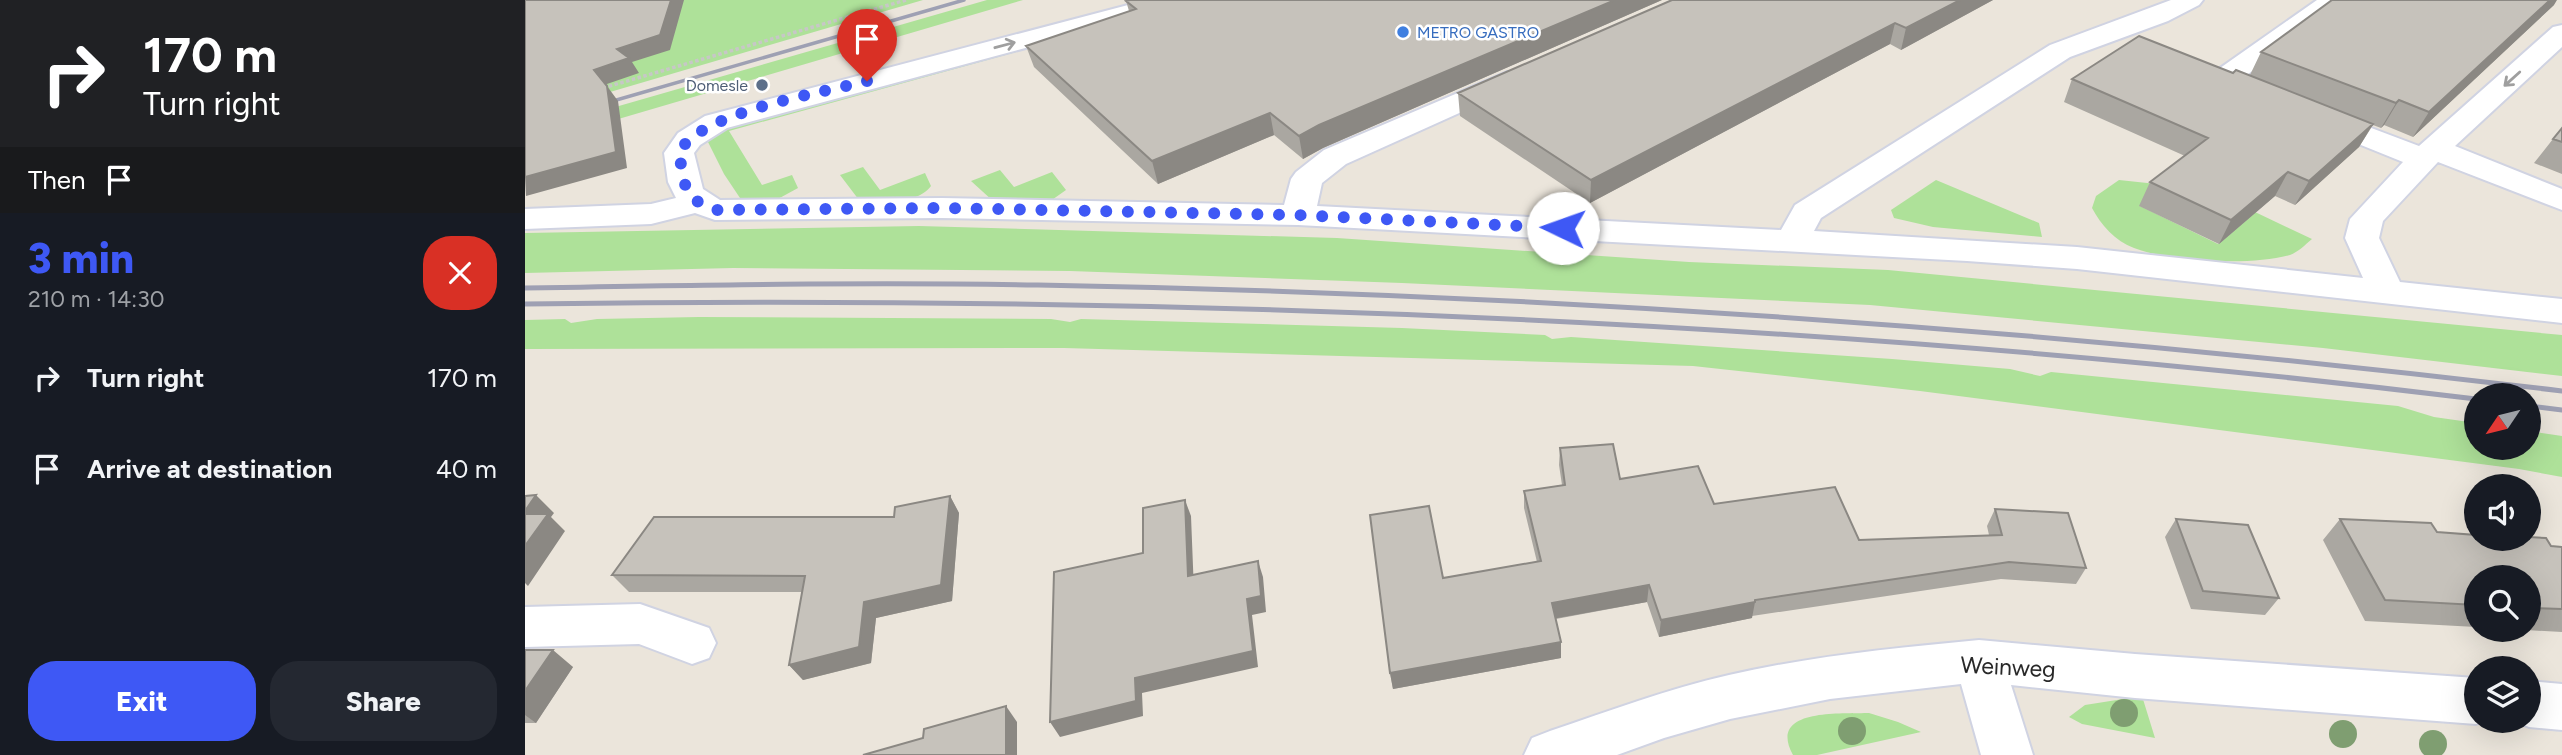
<!DOCTYPE html>
<html lang="en">
<head>
<meta charset="utf-8">
<style>
	:root { --surface:#171b24; --page:#242831; --text:#f1f3f6; --muted:#9ea1a6; --accent:#3e58f5 }
	body { margin:0; font-family:Figtree,sans-serif; background:var(--page); color:var(--text); height:100vh; display:flex; flex-direction:column; font-size:26px; white-space:nowrap }
	* { box-sizing:border-box; margin:0 }
	p { font-size:23px; color:var(--muted) }
	.icon { flex:none; width:38px; height:38px; fill:none; stroke:currentColor; stroke-width:2; stroke-linecap:round; stroke-linejoin:round }
	.map { position:relative; flex:1; overflow:hidden }
	.sheet { display:flex; flex-direction:column; background:var(--surface); width:525px }
	.sheet>* { flex:none }
	.guide { background:#202124; color:#fff; overflow:hidden }
	.needle { width:46px; rotate:235deg }
	.tools { position:absolute; left:1939px; top:383px; display:grid; gap:14px }
	.tools a { display:grid; place-items:center; width:77px; height:77px; border-radius:50%; background:var(--surface); box-shadow:0 7px 28px #0002; font-size:35px }
	.pin { position:absolute; display:grid; place-items:center; width:60px; height:60px; color:#fff; margin:-72px -30px; border-radius:50% 50% 50% 0; rotate:-45deg; box-shadow:0 0 7px #0007 }
	.pin .icon { rotate:45deg }
	.me { position:absolute; width:77px; margin:-38px; rotate:273deg; stroke-linejoin:round; filter:drop-shadow(0 0 5px #0008) }
	.turn { display:flex; align-items:center; gap:24px; height:147px; padding:0 28px; font-size:32px }
	.turn .icon { width:91px; height:91px; stroke-width:2.5 }
	.turn b { display:block; font-size:49px; line-height:60px }
	.then { display:flex; align-items:center; height:66px; padding:0 28px; background:#0003; gap:14px; font-size:26px }
	.round { display:grid; place-items:center; flex:none; width:74px; height:74px; border-radius:28px; background:var(--page) }
	.headline { display:flex; align-items:center; justify-content:space-between; height:119px; padding:0 28px }
	h1 { font-size:42px; font-weight:800; line-height:52px; color:var(--accent) }
	.button { display:flex; gap:14px; margin-top:auto; padding:14px 28px }
	.button a { flex:1; height:80px; border-radius:28px; background:var(--accent); color:#fff; font-size:28px; font-weight:800; line-height:80px; text-align:center }
	.button a+a { background:var(--page); color:var(--text) }
	ul { padding:0; list-style:none }
	li { display:flex; align-items:center; gap:21px; height:91px; padding:0 28px }
	li div { flex:1 }
	li b { display:block; font-size:26px }
	li em { font-style:normal }
	main { display:flex; flex:1; min-height:0 }
	.map>svg:first-child { display:block }
	.green { fill:#aee199 }
	.lines { fill:none; stroke-linecap:round; stroke-linejoin:round }
	.minor-casing { stroke:#d0d3e2; stroke-width:4 }
	.path { stroke:#c7c7c7; stroke-width:3.5; stroke-dasharray:3.5 2.5; stroke-linecap:butt }
	.minor { fill:#fff; fill-rule:evenodd }
	.rail-far1 { stroke:#9ea0b3; stroke-width:3.5 }
	.rail { stroke:#9ea0b3; stroke-width:5 }
	.tree { fill:#7f9e71 }
	.wall { fill:#aaa7a1 }
	.shaded-wall { fill:#8b8883 }
	.building { fill:#c6c2bb; stroke:#8b8883; stroke-width:2 }
	.oneway { stroke:#9f9f9f }
	.route { stroke:#3e58f5; stroke-width:12; stroke-dasharray:0 21.6 }
	.shop-dot { fill:#3f7fe0; stroke:#fff; stroke-width:2.5 }
	.service-dot { fill:#5c6f8a; stroke:#fff; stroke-width:2.5 }
	.labels { text-anchor:middle; stroke-width:5; stroke-linejoin:round; paint-order:stroke }
	.far-shop-label { font-size:16px; fill:#366cbe; stroke:#fff; text-anchor:start }
	.far-service-label { font-size:16px; fill:#4e5e75; stroke:#fff; text-anchor:end }
	.near-street-label { font-size:23px; fill:#292929; stroke:#fff }
</style>
</head>
<body>
<main>
<section class="sheet">
<div class="guide">
<div class="turn"><svg class="icon" aria-label="right" viewBox="0 0 24 24"><path d="M7 20v-9h11M14 6l5 5-5 5"/></svg><div><b>170 m</b>Turn right</div></div>
<div class="then">Then<svg class="icon" aria-label="arrive" viewBox="0 0 24 24"><path d="M6 21V4h12l-3 4 3 4H6"/></svg></div>
</div>
<div class="headline"><div><h1>3 min</h1><p>210 m · 14:30</p></div><a class="round" style="background:#d93025;color:#fff"><svg class="icon" aria-label="close" viewBox="0 0 24 24"><path d="M6 6l12 12M18 6L6 18"/></svg></a></div>
<ul>
<li><svg class="icon" aria-label="right" viewBox="0 0 24 24"><path d="M7 20v-9h11M14 6l5 5-5 5"/></svg><div><b>Turn right</b></div><em>170 m</em></li>
<li><svg class="icon" aria-label="arrive" viewBox="0 0 24 24"><path d="M6 21V4h12l-3 4 3 4H6"/></svg><div><b>Arrive at destination</b></div><em>40 m</em></li>
</ul>
<div class="button"><a>Exit</a><a>Share</a></div>
</section>
<div class="map">
<svg width="2037" height="755" viewBox="0 0 2037 755">
	<rect width="100%" height="100%" fill="#ebe5db"/>
	<path class="green" d="M20 0H398L0 117V3Z
		M462 0H498L90 120 0 133Z
		M680 0 204 131 237 185 267 175 273 188 251 200 217 201 199 174 183 142 194 132 206 127Z
		M338 167 355 190 400 173 406 186C391 206 356 200 334 200L315 175Z
		M475 170 489 187 527 172 541 190 524 202 468 201 446 181Z
		M1411 180 1514 223 1517 237 1408 227 1369 218 1366 210Z
		M1594 180 1641 185 1615 206 1693 244 1730 212 1787 239C1780 245 1773 252 1765 255 1728 266 1645 262 1609 248 1590 241 1576 225 1567 208L1571 196Z
		M394 226 812 238 1164 262 1363 270 2037 335V376L1798 348 1345 305 877 283 545 271 208 268 0 273V233Z
		M174 317 526 319 545 322 556 319 877 328 1020 335 1027 339 1046 337 1367 359 1485 369 1515 376 1526 372 1873 406 1909 417 1951 423V448H2004V431L2037 436V477L1994 469 1395 391 1168 366 539 348 0 349V320L40 319 46 323 72 319Z
		M1617 696 1630 738 1557 724 1544 717 1560 705Z
		M1344 713 1373 722 1396 732 1292 755H1268C1242 708 1315 714 1344 713Z"/>
	<g class="lines">
		<defs>
			<path id="minor" d="M622 0H665L661 5 202 128 175 145 169 153 178 189 195 200 417 198 759 205 766 179 771 172 799 150 982 72 992 75 996 81 992 87 821 164 797 183 792 206 1256 230 1270 205 1525 45 1646 0H1678L1674 5 1643 21 1545 57 1296 218 1289 231 1552 247 1838 278 1820 238 1825 219 1878 162 1784 124 1779 118 1784 112 1794 109 1804 112 1894 146 2028 27 2037 25V47L1930 146 2037 189V210L1913 162 1858 221 1854 238 1875 282 2037 299V323L1552 269 1442 261 773 225 417 218 190 220 170 213 126 224 0 229V209L126 204 151 198 143 182 139 153 153 133 180 116Z
				M1792 0H1822L1818 5 1708 85 1698 87 1688 85 1684 79 1688 73Z
				M115 604 184 628 191 643 184 658 167 664 114 644 0 647V607Z
				M1454 640 1610 654 1951 678V721H1958L1951 724 1610 698 1486 685 1508 755H1456L1436 684 1305 699 1205 719 1139 738 1092 755H999L1007 738 1025 731C1084 711 1143 689 1204 675 1287 656 1370 648 1454 640Z
				M2004 681 2037 684V730L2004 727 1989 721H2004Z"/>
		</defs>
		<use href="#minor" class="minor-casing"/>
		<path class="path" d="M78 88 381 0"/>
		<use href="#minor" class="minor"/>
		<path class="rail-far1" d="M74 105 439 0"/>
		<path class="rail" d="M0 288C171 285 342 282 513 285 1022 294 1531 330 2037 391
			M0 304C651 295 1304 320 1951 399
			M2004 406 2037 410"/>
	</g>
	<g class="tree">
		<circle cx="1599" cy="713" r="14"/>
		<circle cx="1327" cy="731" r="14"/>
		<circle cx="1818" cy="734" r="14"/>
		<circle cx="1908" cy="744" r="14"/>
	</g>
	<path class="wall" d="M605 0H1137L798 148 778 159 749 135 633 184 509 67 501 46 604 11 601 1Z
		M1147 0H1468L1376 50 1365 44 1065 203 935 116 933 93Z
		M2029 5 1888 137 1859 125 1856 128 1848 125 1834 147 1770 205 1750 196 1694 244 1614 206 1625 182 1660 156 1539 102 1547 79 1708 73 1725 75 1736 52Z
		M2037 128V174L2009 163 2028 139Z
		M1035 448 1095 479 1334 540 1464 535 1462 526 1470 509 1561 568 1551 584 1476 579 1227 616V618L1134 637 1122 602 1031 619 1036 658 868 689 865 673 918 578 1012 562 999 508V491L1037 485 1034 465Z
		M425 496 434 513 427 601 351 618 346 663 278 680 264 665 277 592H104L87 575 369 517Z
		M1651 519 1754 598 1740 615 1666 609 1640 537Z
		M1815 519 1912 532 2037 547V632L2001 630H2004V578H1951V627L1840 621 1798 540Z
		M0 650 48 667 11 723H0Z"/>
	<path class="shaded-wall" d="M146 0H159L145 50 107 62 114 73 79 85 69 70Z
		M1090 0H1137L798 148 778 159 774 136 794 125Z
		M1435 0H1468L1376 50 1381 28Z
		M2025 0H2032L2029 5 1888 137 1904 112Z
		M1370 23 1365 44 1065 203 1066 180Z
		M82 86 93 101 102 168 1 196 0 177Z
		M1874 100 1859 125 1856 128 1871 103Z
		M745 113 749 135 633 184 627 161Z
		M1848 124 1834 147 1770 205 1784 181Z
		M1763 172 1750 196 1694 244 1706 220Z
		M11 495 29 513 26 517 40 531 3 586 0 583V511Z
		M425 496 434 513 427 601 351 618 346 663 278 680 264 665 339 602Z
		M660 500 666 516 669 592 663 576Z
		M733 561 738 577 741 612 727 615 733 667 617 693 618 716 535 737 525 722 610 678Z
		M1124 585 1122 602 1027 619V603Z
		M1230 602 1227 618 1134 637 1136 620Z
		M1036 642V658L868 689 865 673Z
		M28 650 48 667 11 723 0 715V691Z
		M481 706 492 722V755H481Z"/>
	<path class="building" d="M0 0H146L135 35 92 49 104 58 69 70 82 86 91 152 0 177Z
		M605 0H1090L794 125 774 136 745 113 627 161 501 46 611 9 601 1Z
		M1147 0H1435L1381 28 1370 23 1066 180 933 93Z
		M1807 0H2025L1904 112 1874 100 1871 103 1736 52Z
		M1614 36 1708 73 1711 70 1848 124 1784 181 1763 172 1706 220 1625 182 1683 138 1547 79Z
		M2037 128V142L2028 139Z
		M1088 444 1095 479 1173 466 1189 504 1310 487 1334 540 1477 535 1470 509 1543 513 1561 568 1484 562 1230 600V602L1136 620 1124 585 1027 603 1036 642 865 673 845 515 904 506 918 578 1016 561 999 491 1040 485 1035 448Z
		M11 495 0 511V496Z
		M425 496 416 585 339 602 334 647 264 665 280 576 87 575 129 517H369L370 507Z
		M660 500 663 576 733 561 736 596 722 599 728 651 610 678 611 701 525 722 529 572 618 553V508Z
		M0 514H23L0 546Z
		M1651 519 1723 525 1754 598 1678 591Z
		M1815 519 1906 523 1912 532 1951 535V539H2004V537L2021 538 2026 546 2037 547V609L2004 608V578H1951V605L1860 600Z
		M0 650H28L0 691Z
		M481 706V755H338L398 738 399 729Z"/>
	<defs><path id="oneway-shaft" d="M-6 0H5M1.5-3L5.5 0L1.5 3" fill="none" stroke-width="1.6" stroke-linecap="round" stroke-linejoin="round" transform="scale(1.75)"/></defs>
	<g class="oneway">
		<use href="#oneway-shaft" transform="translate(480 45) rotate(-15)"/>
		<use href="#oneway-shaft" transform="translate(1987 79) rotate(138)"/>
	</g>
	<g class="lines">
		<path class="route" d="M342 81C298 93 173 112 154 153 160 185 157 198 190 210L416 208 773 215 1038 228"/>
	</g>
	<circle class="shop-dot" cx="878" cy="32" r="7"/>
	<circle class="service-dot" cx="237" cy="85" r="7"/>
	<g class="labels">
		<g class="far-shop-label">
			<text x="892" y="38">METRO GASTRO</text>
		</g>
		<g class="far-service-label">
			<text x="223" y="91">Domesle</text>
		</g>
		<g class="near-street-label">
			<text transform="translate(1483 667) rotate(3)" y="8">Weinweg</text>
		</g>
	</g>
</svg>
<div class="tools">
<a><svg class="needle" viewBox="-14 -14 28 28"><path d="M0-13l5 13h-10z" fill="#e53935"/><path d="M0 13l5-13h-10z" fill="#9ea1a6"/></svg></a>
<a><svg class="icon" aria-label="sound" viewBox="0 0 24 24"><path d="M4 9h4l5-4v14l-5-4H4zM17 9q2 3 0 6"/></svg></a>
<a><svg class="icon" aria-label="search" viewBox="0 0 24 24"><circle cx="10" cy="10" r="6"/><path d="M15 15l6 6"/></svg></a>
<a><svg class="icon" aria-label="layers" viewBox="0 0 24 24"><path d="M12 4l9 5-9 5-9-5zM3 14l9 5 9-5"/></svg></a>
</div>
<div class="pin" style="left:342px;top:81px;background:#d93025"><svg class="icon" aria-label="arrive" viewBox="0 0 24 24"><path d="M6 21V4h12l-3 4 3 4H6"/></svg></div>
<svg class="me" style="left:1038px;top:228px" viewBox="-20 -20 40 40"><circle r="19" fill="#fff"/><path d="M0-13L10 11 0 6-10 11z" fill="#3e58f5"/></svg>
</div>
</main>
</body>
</html>
